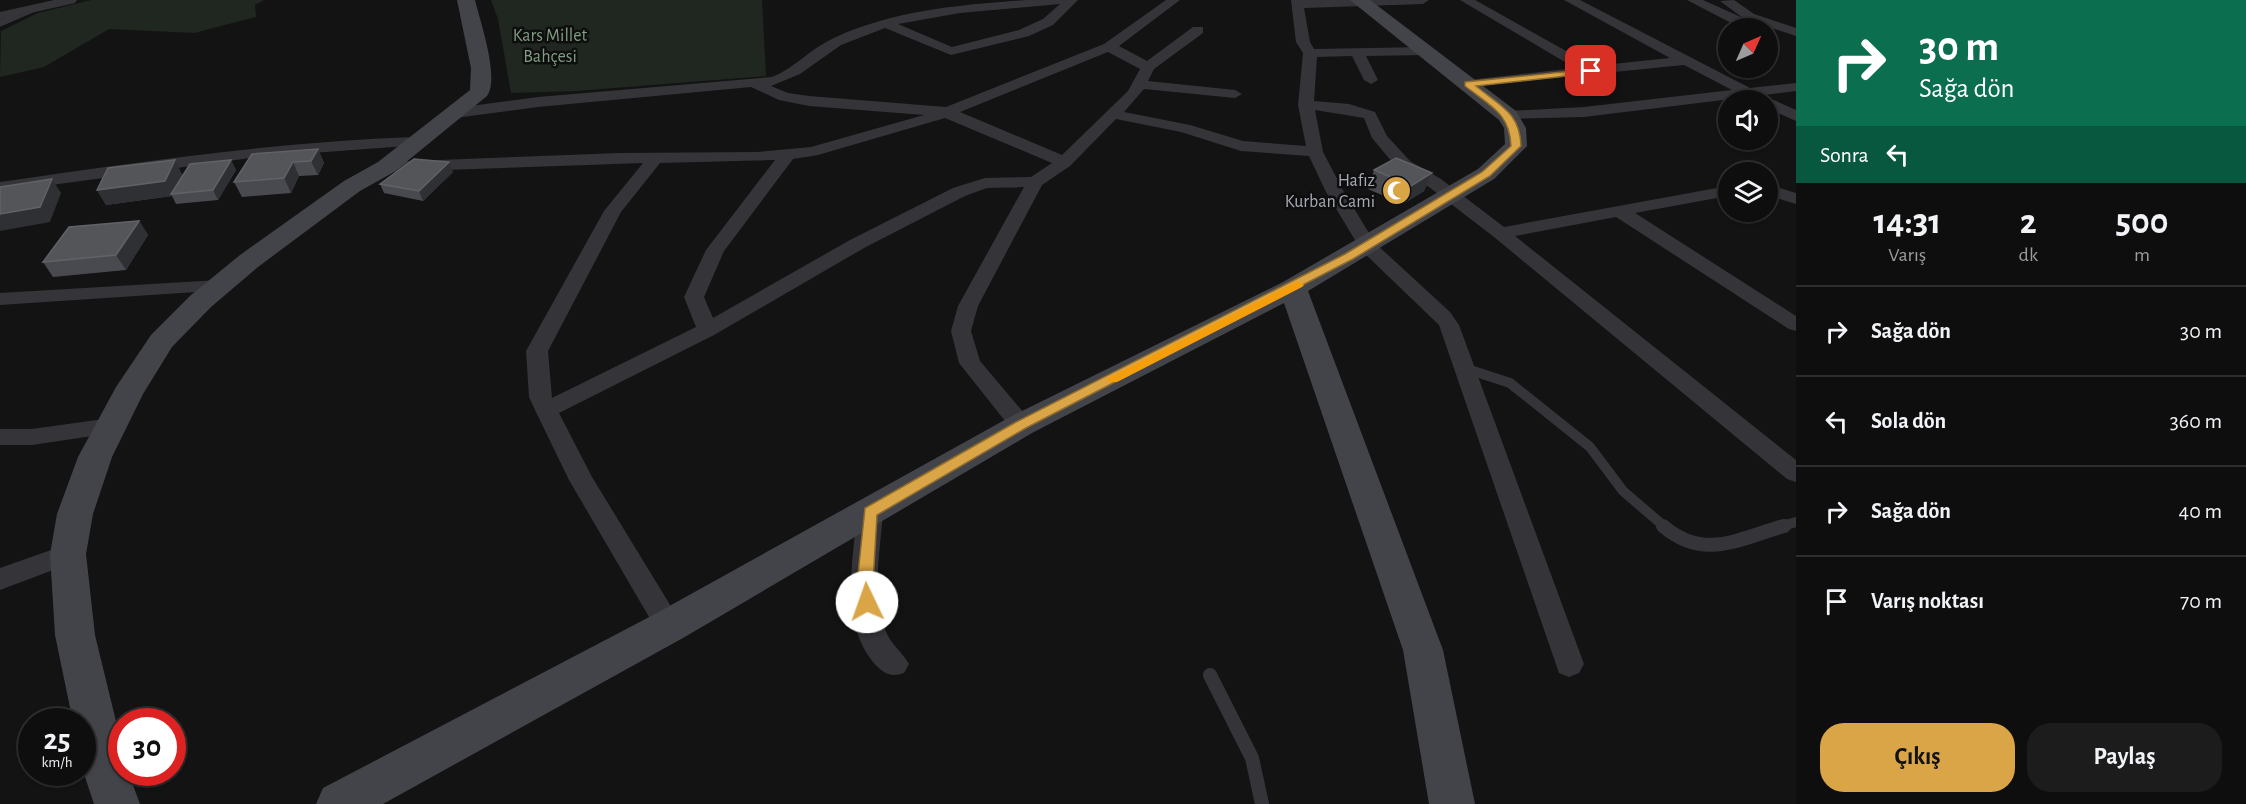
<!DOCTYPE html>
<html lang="tr">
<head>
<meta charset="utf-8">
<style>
	:root { --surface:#0e0e0f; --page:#1c1c1d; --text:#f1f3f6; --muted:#9b9c9e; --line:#2e2e2f; --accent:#daa546 }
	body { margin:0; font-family:"Alegreya Sans",sans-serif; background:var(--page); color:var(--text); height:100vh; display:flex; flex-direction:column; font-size:22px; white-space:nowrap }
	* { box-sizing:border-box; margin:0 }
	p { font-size:20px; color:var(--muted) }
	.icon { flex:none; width:33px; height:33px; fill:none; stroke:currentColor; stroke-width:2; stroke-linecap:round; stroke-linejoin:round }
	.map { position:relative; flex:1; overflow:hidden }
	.details { display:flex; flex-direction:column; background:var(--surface); width:450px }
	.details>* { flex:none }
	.banner { background:#0b6e4f; color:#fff; overflow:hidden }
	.needle { width:39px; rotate:45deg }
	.tools { position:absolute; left:1718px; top:18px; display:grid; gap:12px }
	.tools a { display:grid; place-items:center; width:60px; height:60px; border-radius:50%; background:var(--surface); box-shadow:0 2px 4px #0004,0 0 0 2px var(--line); font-size:30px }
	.speed { position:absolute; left:18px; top:708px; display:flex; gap:12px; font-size:30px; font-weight:700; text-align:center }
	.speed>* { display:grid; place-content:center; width:78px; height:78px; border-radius:50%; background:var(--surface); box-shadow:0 2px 4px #0004,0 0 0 2px var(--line); line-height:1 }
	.speed small { font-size:15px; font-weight:400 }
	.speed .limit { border:9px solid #d22; background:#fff; color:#111 }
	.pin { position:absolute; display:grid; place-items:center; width:51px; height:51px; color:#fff; margin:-26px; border-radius:12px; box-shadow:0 3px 9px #0006 }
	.me { position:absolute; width:66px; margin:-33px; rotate:357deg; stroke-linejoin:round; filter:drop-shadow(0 0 4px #0008) }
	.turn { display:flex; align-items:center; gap:21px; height:126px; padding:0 24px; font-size:27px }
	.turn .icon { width:78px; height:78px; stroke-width:2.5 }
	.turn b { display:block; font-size:42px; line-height:51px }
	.then { display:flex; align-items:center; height:57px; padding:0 24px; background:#0003; gap:12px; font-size:22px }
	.eta { display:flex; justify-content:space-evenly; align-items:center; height:102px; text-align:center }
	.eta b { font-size:36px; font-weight:700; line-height:42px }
	.cta { display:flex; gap:12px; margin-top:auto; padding:12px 24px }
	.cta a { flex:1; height:69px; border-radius:24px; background:var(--accent); color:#111; font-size:24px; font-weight:700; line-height:69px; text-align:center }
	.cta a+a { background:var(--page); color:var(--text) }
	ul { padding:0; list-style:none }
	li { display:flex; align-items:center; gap:18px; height:90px; padding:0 24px; border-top:2px solid var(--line) }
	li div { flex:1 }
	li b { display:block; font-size:22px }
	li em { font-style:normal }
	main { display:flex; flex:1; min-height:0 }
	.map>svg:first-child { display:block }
	.green { fill:#202620 }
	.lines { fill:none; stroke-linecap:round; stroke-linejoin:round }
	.lane-far2 { stroke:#353539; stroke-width:7 }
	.lane-far1 { stroke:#353539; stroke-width:10 }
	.lane { stroke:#353539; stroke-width:14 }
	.street { fill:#353539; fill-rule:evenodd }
	.secondary { fill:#434449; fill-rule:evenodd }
	.wall { fill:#494a4f }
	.shaded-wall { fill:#2f3033 }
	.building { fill:#535559; stroke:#606267; stroke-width:1.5 }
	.route { fill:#daa546; stroke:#8e6b2e; stroke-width:1.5 }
	.slow { fill:#f59e0b }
	.labels { text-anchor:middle; stroke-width:5; stroke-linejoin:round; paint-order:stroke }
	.far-park-label { font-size:18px; fill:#809c81; stroke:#0e0e0f }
	.far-poi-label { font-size:18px; fill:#a6aab3; stroke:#0e0e0f; text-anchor:end }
</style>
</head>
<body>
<main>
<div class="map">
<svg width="1796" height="804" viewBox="0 0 1796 804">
	<rect width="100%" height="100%" fill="#131314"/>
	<path class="green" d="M91 0H264L255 5 256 17 194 33 109 29 44 67 0 77 1 31 38 13Z
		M491 0H762L766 76 576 91 511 93 498 19Z"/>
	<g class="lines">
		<path class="lane-far2" d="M0 23 30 10"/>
		<path class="lane-far1" d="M1464 368 1510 383 1590 447 1623 491 1665 527
			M1779 527 1796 522"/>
		<path class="lane" d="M1663 526C1704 561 1738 539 1784 526
			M1210 675 1252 758 1262 804"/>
		<path class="street" d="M54 0H77L75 3 0 20V12Z
			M1026 0H1078L1053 25 1029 36 951 55 885 28 841 45 800 74 771 86 788 93 809 96 946 107 1104 44 1166 0H1180L1119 46 1147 61 1193 27H1203V33L1154 69 1148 81 1235 90 1242 94 1235 98 1144 89 1124 112 1190 125 1243 141 1306 146 1298 105 1303 53 1296 42 1291 0H1429L1423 4 1304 8 1310 42 1314 49 1425 47 1432 51 1425 55 1366 56 1378 80 1371 84 1364 80 1352 56 1317 57 1314 101 1349 104 1375 112 1387 136 1410 161 1441 179 1504 227 1728 186V196L1635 213 1796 316V331L1789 329 1616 217 1515 236 1796 460V482L1787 479 1494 237 1429 187 1398 169 1372 138 1364 118 1315 110 1323 152 1344 192 1375 243 1450 312 1459 325 1584 664 1579 673 1569 677 1559 673 1439 325 1361 250 1326 192 1309 156 1241 151 1181 132 1116 119 1070 166 1042 185 978 306 971 331 980 361 1029 419 1033 425 1029 431 1021 433 1013 431 959 363 951 331 958 306 1024 187 987 188 965 196 864 248 714 335 559 413 592 477 683 626 679 634 669 638 659 634 569 480 535 410 529 397 526 351 604 211 643 163 386 172 378 167 386 162 620 153 758 152 811 147 924 115 809 106 779 100 751 87 538 107 455 118 447 113 455 108 538 97 772 77C795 68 811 48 834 38 894 10 961 5 1026 0ZM1060 4 1043 19 1019 30 952 47 898 24 960 13ZM1108 52 1140 69 1128 91 1062 155 960 112ZM945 118 1052 163 1031 177 985 178 953 188 850 240 713 318 704 297 724 251 793 159 818 155ZM775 160 706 250 684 297 696 327 552 398 548 351 621 212 660 163Z
			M1460 0H1475L1593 66 1670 58 1564 0H1580L1750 88 1796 83V91L1584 117 1503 119 1500 116 1503 113 1508 111 1584 107 1732 90 1684 65 1463 87 1461 84 1468 80 1575 68Z
			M1687 0H1703L1743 18 1720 1 1734 0 1754 14 1796 28V36L1745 19V25H1735Z
			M1767 97 1796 110V121L1767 108V100H1761Z
			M414 137 420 139 422 142 420 145 258 157 0 192V182C138 162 275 142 414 137Z
			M1767 184 1796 193V204L1767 195Z
			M219 280 226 282 229 286 226 290 0 305V293Z
			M111 418 119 420 123 426 119 432 32 445H0V429H32Z
			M870 504 879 506 883 513C880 552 871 597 887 634 892 645 903 653 909 664L904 673C890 678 883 673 873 662 840 621 853 561 857 513L861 506Z
			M68 544 77 547 81 554 77 561 0 590V568Z"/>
		<path class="secondary" d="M457 0H475C480 21 500 78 487 96L394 172 360 191 258 267 211 307 172 347 143 394 112 457 93 514 86 554 95 635 122 746V772H128L140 804H94L82 768V722H73L55 635 50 554 57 514 78 457 116 387 151 335 191 295 240 255 344 181 378 162 470 90 471 68Z
			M1350 0H1370L1516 111 1526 128 1527 146 1494 179 1308 291 1443 650 1475 804H1429L1403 650 1284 303 1032 433 683 638 383 804H316L323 788 655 614 1010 417 1283 282 1478 169 1505 144 1504 128 1499 120Z"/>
	</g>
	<path class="wall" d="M318 149 324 163 318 175 299 176 291 193 242 197 234 182Z
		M231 160 236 170 218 200 176 204 172 196 106 205 97 190 182 174 180 180Z
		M1374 170 1432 173 1424 191 1403 204 1368 189Z
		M453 172 423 201 384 193 380 184Z
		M139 221 148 235 126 270 53 277 43 262Z"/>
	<path class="shaded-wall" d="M318 149 324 163 318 175 311 161Z
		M175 160 182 174 174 194H171L172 196 106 205 97 190Z
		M231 160 236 170 218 200 213 190Z
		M293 162 299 176 291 193 284 178Z
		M449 162 453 172 423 201 419 191Z
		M1432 173 1424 191 1403 204 1411 186Z
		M52 179 61 193 50 222 0 231V214Z
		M139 221 148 235 126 270 116 255Z"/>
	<path class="building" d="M318 149 311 161 293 162 284 178 234 182 252 154Z
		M1396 158 1432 173 1411 186 1374 170Z
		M414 159 449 162 419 191 380 184Z
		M175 160 165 181 97 190 108 168Z
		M231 160 213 190 171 194 190 164Z
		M52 179 40 207 0 214V187Z
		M139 221 116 255 43 262 69 227Z"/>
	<path class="route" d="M1591 69 1594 73 1476 86C1500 106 1520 112 1521 146L1490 176 1353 259 1026 428 877 515 873 584 876 602 873 607H861L857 584 865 508 1016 422 1345 254 1482 172 1511 146C1510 113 1489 105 1465 86V82Z"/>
	<path class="slow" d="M1298 281 1304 285 1302 287 1117 382H1108L1106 379Z"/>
	<defs>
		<symbol id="mosque-disc" viewBox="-11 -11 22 22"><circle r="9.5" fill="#daa546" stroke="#0e0e0f"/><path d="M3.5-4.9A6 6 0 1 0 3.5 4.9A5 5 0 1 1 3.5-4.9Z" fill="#fff"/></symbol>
	</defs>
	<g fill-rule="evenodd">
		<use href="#mosque-disc" x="1380" y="174" width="33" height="33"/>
	</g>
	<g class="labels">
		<g class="far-park-label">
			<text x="550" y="41">Kars Millet<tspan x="550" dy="21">Bahçesi</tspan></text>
		</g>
		<g class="far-poi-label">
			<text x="1375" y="186">Hafız<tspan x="1375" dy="21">Kurban Cami</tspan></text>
		</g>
	</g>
</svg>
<div class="tools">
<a><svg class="needle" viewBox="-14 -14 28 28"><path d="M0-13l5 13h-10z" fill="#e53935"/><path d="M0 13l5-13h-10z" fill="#9b9c9e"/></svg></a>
<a><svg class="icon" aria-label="sound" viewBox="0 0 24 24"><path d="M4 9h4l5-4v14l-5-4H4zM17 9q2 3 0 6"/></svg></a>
<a><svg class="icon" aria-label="layers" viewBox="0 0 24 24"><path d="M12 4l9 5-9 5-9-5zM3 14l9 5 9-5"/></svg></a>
</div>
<div class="speed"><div>25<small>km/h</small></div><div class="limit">30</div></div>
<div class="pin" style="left:1591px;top:71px;background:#d93025"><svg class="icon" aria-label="arrive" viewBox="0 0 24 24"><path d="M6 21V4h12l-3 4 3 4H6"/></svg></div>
<svg class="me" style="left:867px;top:602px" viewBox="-20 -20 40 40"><circle r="19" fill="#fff"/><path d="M0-13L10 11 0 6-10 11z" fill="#daa546"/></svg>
</div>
<section class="details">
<div class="banner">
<div class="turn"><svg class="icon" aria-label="right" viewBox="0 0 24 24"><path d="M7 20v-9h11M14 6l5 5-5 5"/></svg><div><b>30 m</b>Sağa dön</div></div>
<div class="then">Sonra<svg class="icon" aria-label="left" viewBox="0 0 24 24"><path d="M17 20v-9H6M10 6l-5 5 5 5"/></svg></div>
</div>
<div class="eta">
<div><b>14:31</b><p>Varış</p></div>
<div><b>2</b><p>dk</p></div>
<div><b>500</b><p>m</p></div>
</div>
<ul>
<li><svg class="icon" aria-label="right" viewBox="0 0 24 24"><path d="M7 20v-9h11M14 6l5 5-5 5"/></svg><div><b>Sağa dön</b></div><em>30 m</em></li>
<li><svg class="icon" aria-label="left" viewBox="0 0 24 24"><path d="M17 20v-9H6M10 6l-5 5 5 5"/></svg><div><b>Sola dön</b></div><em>360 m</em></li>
<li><svg class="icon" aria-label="right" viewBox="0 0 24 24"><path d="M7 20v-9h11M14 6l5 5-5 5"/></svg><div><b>Sağa dön</b></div><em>40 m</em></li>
<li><svg class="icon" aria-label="arrive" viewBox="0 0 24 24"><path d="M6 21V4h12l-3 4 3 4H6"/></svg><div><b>Varış noktası</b></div><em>70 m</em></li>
</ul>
<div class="cta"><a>Çıkış</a><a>Paylaş</a></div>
</section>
</main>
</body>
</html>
